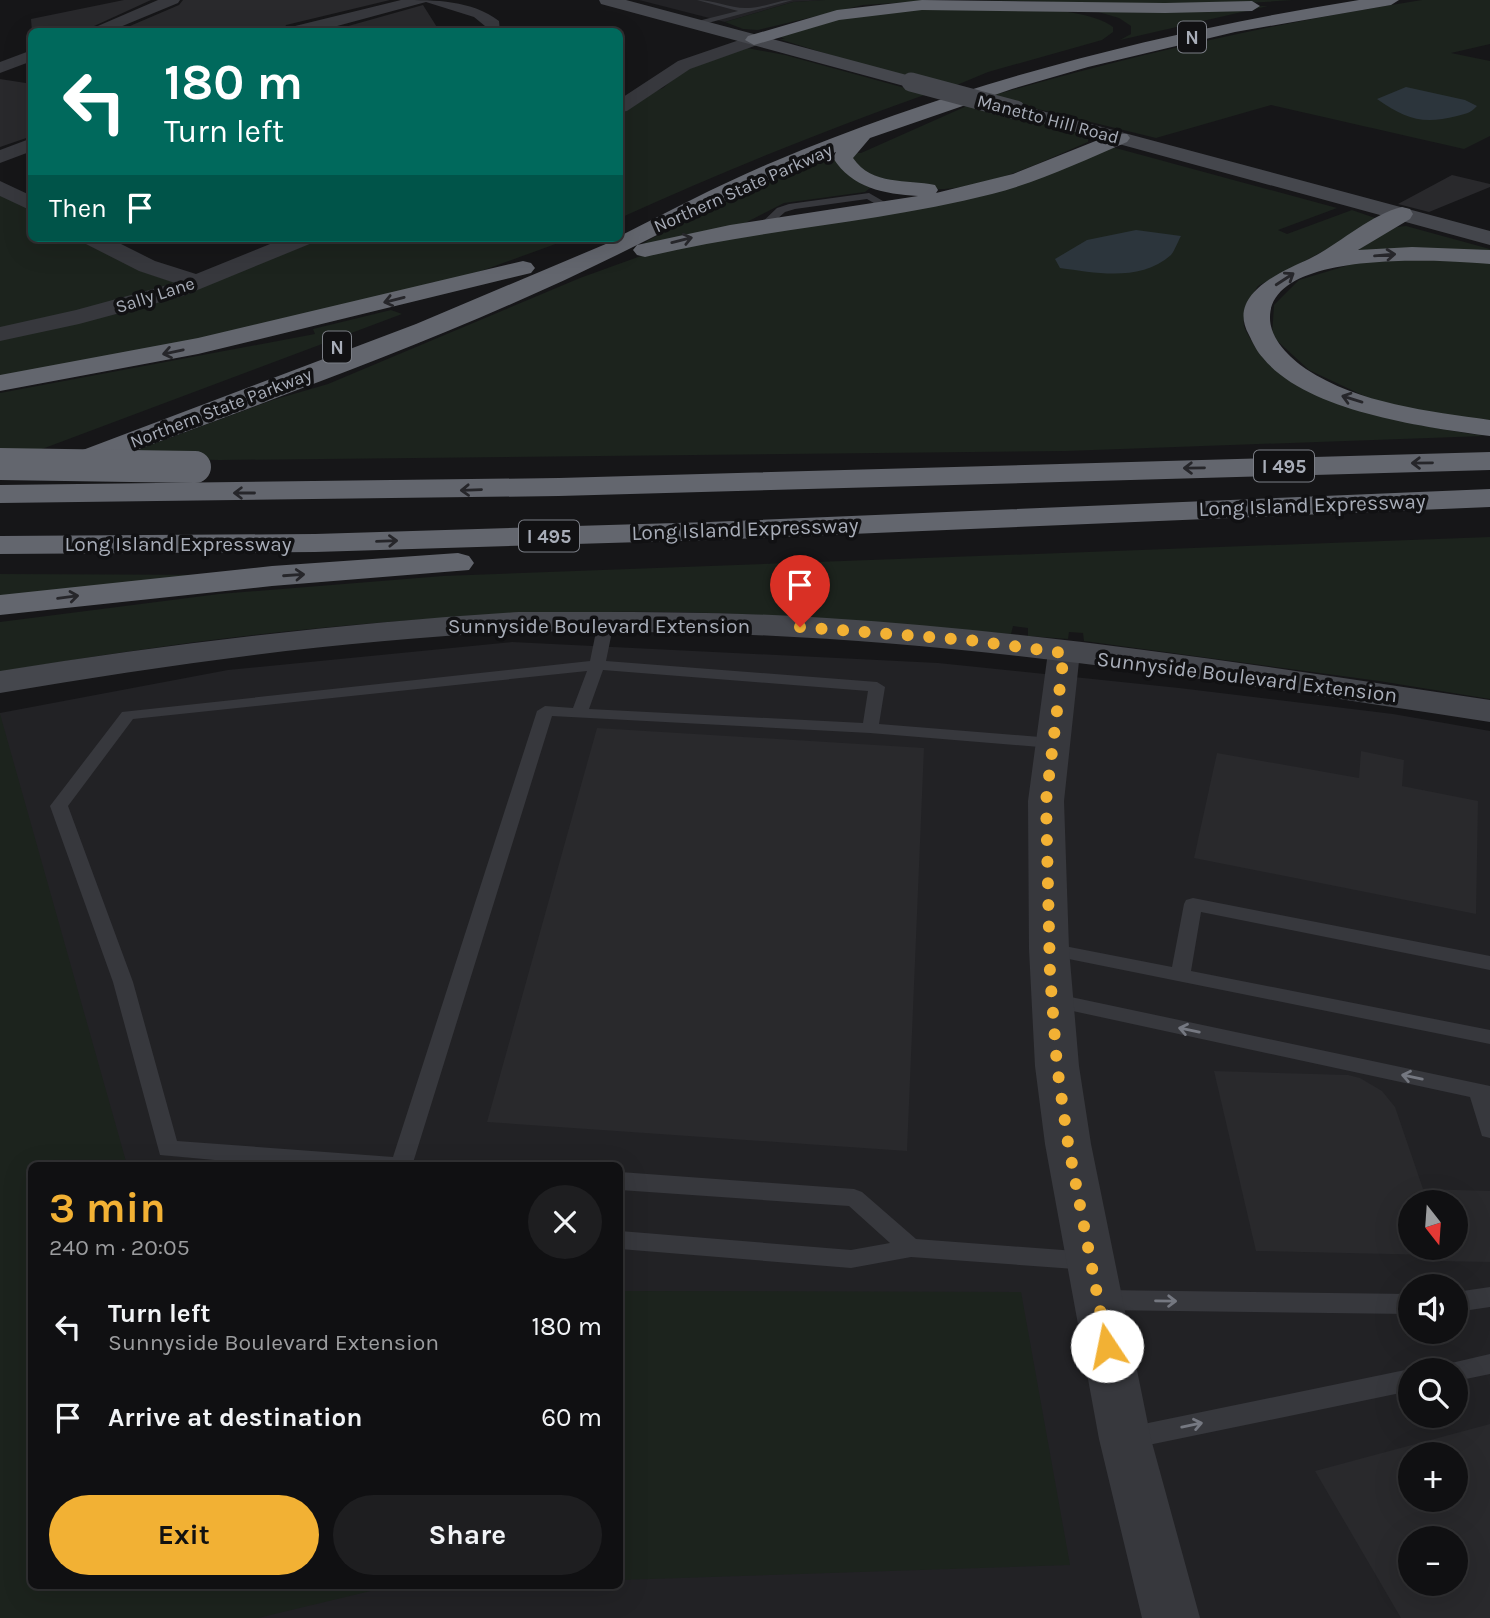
<!DOCTYPE html>
<html lang="en">
<head>
<meta charset="utf-8">
<style>
	:root { --surface:#101012; --page:#1e1e20; --text:#f1f3f6; --muted:#9c9d9f; --line:#303032; --accent:#f2b134 }
	body { margin:0; font-family:Karla,sans-serif; background:var(--page); color:var(--text); height:100vh; display:flex; flex-direction:column; font-size:26px; white-space:nowrap }
	* { box-sizing:border-box; margin:0 }
	p { font-size:23px; color:var(--muted) }
	.icon { flex:none; width:38px; height:38px; fill:none; stroke:currentColor; stroke-width:2; stroke-linecap:round; stroke-linejoin:round }
	.map { position:relative; flex:1; overflow:hidden }
	.side { position:absolute; left:28px; top:1162px; width:595px; height:427px; display:flex; flex-direction:column; background:var(--surface); border-radius:10px; box-shadow:0 7px 28px #0002,0 0 0 2px var(--line) }
	.side>* { flex:none }
	.top-card { position:absolute; left:28px; top:28px; width:595px; height:214px; border-radius:10px; box-shadow:0 7px 28px #0002,0 0 0 2px var(--line); background:#00695c; color:#fff; overflow:hidden }
	.needle { width:46px; rotate:163deg }
	.tools { position:absolute; left:1398px; top:1190px; display:grid; gap:14px }
	.tools a { display:grid; place-items:center; width:70px; height:70px; border-radius:50%; background:var(--surface); box-shadow:0 7px 28px #0002,0 0 0 2px var(--line); font-size:35px }
	.pin { position:absolute; display:grid; place-items:center; width:60px; height:60px; color:#fff; margin:-72px -30px; border-radius:50% 50% 50% 0; rotate:-45deg; box-shadow:0 0 7px #0007 }
	.pin .icon { rotate:45deg }
	.me { position:absolute; width:77px; margin:-38px; rotate:349deg; stroke-linejoin:round; filter:drop-shadow(0 0 5px #0008) }
	.turn { display:flex; align-items:center; gap:24px; height:147px; padding:0 21px; font-size:32px }
	.turn .icon { width:91px; height:91px; stroke-width:2.5 }
	.turn b { display:block; font-size:49px; line-height:60px }
	.then { display:flex; align-items:center; height:66px; padding:0 21px; background:#0003; gap:14px; font-size:26px }
	.round { display:grid; place-items:center; flex:none; width:74px; height:74px; border-radius:37px; background:var(--page) }
	.head { display:flex; align-items:center; justify-content:space-between; height:119px; padding:0 21px }
	h1 { font-size:42px; font-weight:700; line-height:52px; color:var(--accent) }
	.cta { display:flex; gap:14px; margin-top:auto; padding:14px 21px }
	.cta a { flex:1; height:80px; border-radius:42px; background:var(--accent); color:#111; font-size:28px; font-weight:700; line-height:80px; text-align:center }
	.cta a+a { background:var(--page); color:var(--text) }
	ul { padding:0; list-style:none }
	li { display:flex; align-items:center; gap:21px; height:91px; padding:0 21px }
	li div { flex:1 }
	li b { display:block; font-size:26px }
	li em { font-style:normal }
	.map>svg:first-child { display:block }
	.built { fill:#222225; fill-rule:evenodd }
	.green { fill:#1c231d }
	.water { fill:#2c353c }
	.building { fill:#29292c; fill-rule:evenodd }
	.lines { fill:none; stroke-linecap:round; stroke-linejoin:round }
	.service { fill:#37383d; fill-rule:evenodd }
	.minor { fill:#37383d; fill-rule:evenodd }
	.secondary { fill:#45474d; fill-rule:evenodd }
	.motorway { fill:#63666e; fill-rule:evenodd }
	.secondary-bridge { stroke:#45474d; stroke-width:19 }
	.motorway-bridge { stroke:#63666e; stroke-width:32 }
	.oneway { stroke:#26262a }
	.oneway2 { stroke:#757881 }
	.route { stroke:#f2b134; stroke-width:12; stroke-dasharray:0 21.6 }
	.labels { text-anchor:middle; stroke-width:7; stroke-linejoin:round; paint-order:stroke }
	.far-street-label { font-size:18px; fill:#a8adb8; stroke:#111113 }
	.shield { fill:#111113; stroke:#7b7e86; stroke-width:2 }
	.shield-label { font-size:19px; font-weight:bold; fill:#a8adb8 }
	.street-label { font-size:21px; fill:#a8adb8; stroke:#111113 }
</style>
</head>
<body>
<div class="map">
<svg width="1490" height="1618" viewBox="0 0 1490 1618">
	<rect width="100%" height="100%" fill="#161618"/>
	<path class="built" d="M639 0H825L793 2 725 22Z
		M512 642 938 663 1179 688 1393 714 1490 731V1618H159L152 1586H620V1166L60 1165 0 891V713L228 670ZM1410 1202H1456V1248H1410ZM1410 1286H1456V1332H1410ZM1410 1370H1456V1416H1410ZM1410 1454H1456V1500H1410ZM1410 1538H1456V1584H1410Z"/>
	<path class="green" d="M825 0H941L863 5 758 30 743 29 725 22 793 2Z
		M978 0H1293L1202 6Z
		M1422 0H1490V44L1451 53 1490 61V136L1464 149 1271 105 1156 138 988 97C1131 55 1275 23 1422 0Z
		M1268 6 1120 40 1131 34V26L1119 18 1088 9Z
		M922 8C967 9 1079 1 1113 27V32L1102 40 988 72 952 87 853 62 779 39H785L780 37 847 17Z
		M747 48 785 55 927 94C823 131 721 172 620 218V106L663 88 683 71Z
		M969 105 1082 133 1088 137V142C1032 166 966 200 903 186 887 183 872 175 857 169L851 159 855 153H861Z
		M1112 147 1337 208 1278 230 1287 234 1352 210 1375 218 1376 221 1372 225 1258 286C1251 297 1242 311 1244 326 1245 330 1249 336 1251 340 1286 407 1417 425 1484 436L1066 451 219 460 118 457 273 400 328 384 580 278 638 257 704 239 898 211Z
		M834 155 874 185 865 192 784 203 743 224 632 250C695 211 766 184 834 155Z
		M0 188 31 206 32 238H90L183 279 299 238H572L443 285 433 282C294 333 146 353 0 376Z
		M1406 226 1490 249V254L1363 251 1356 248 1397 227Z
		M1429 257 1490 260V420L1449 416 1377 402 1309 370 1272 336 1274 305 1299 280 1359 262Z
		M391 310 402 314 26 455 0 454V393L315 334 313 329Z
		M1490 537V699L1379 681 1084 641 1083 633 1069 632 1068 639 1028 636V628L1013 626 1011 634C878 623 744 610 610 612 403 614 204 637 0 672V622L219 594 443 576Z
		M0 574 230 575 0 599Z
		M0 714 127 1165 32 1166V1586H450L383 1588 258 1618H0Z
		M620 1291 1021 1292 1070 1565 620 1580Z"/>
	<path class="water" d="M1406 87 1465 100 1477 106C1471 113 1465 114 1457 116 1422 125 1406 119 1377 99Z
		M1136 230 1181 236C1178 241 1175 250 1171 255 1140 282 1097 273 1060 268L1055 259 1087 240Z"/>
	<path class="building" d="M124 0H151L81 32H32L31 19Z
		M183 0H390L286 25 283 32H116L179 5Z
		M423 5 440 32H327Z
		M0 79 32 84V136L0 147Z
		M1452 175 1490 184V187L1429 212 1398 204Z
		M597 728 924 748 907 1151 487 1122Z
		M1361 751 1404 760 1402 786 1478 801 1476 914 1194 858 1217 753 1359 778Z
		M1214 1071 1348 1075 1360 1078 1382 1091 1395 1107 1423 1189 1490 1191V1262L1437 1261 1434 1255 1256 1251ZM1410 1202H1456V1248H1410Z
		M1490 1424V1618H1401L1315 1471ZM1410 1454H1456V1500H1410ZM1410 1538H1456V1584H1410Z"/>
	<g class="lines">
		<path class="service" d="M697 0C714 0 732 9 748 8 763 8 777 0 793 0L697 26 694 22 738 11Z
			M869 193 895 208 886 210 867 199 795 209 785 212 768 227 759 225 777 208 789 204Z
			M606 617 614 622 606 661 877 682 885 687 879 724 1052 738 1060 743 1052 748 870 733 552 716 412 1166H279L160 1155 113 982 50 806 122 712 590 661 598 622ZM603 670 868 691 863 723 589 709ZM587 671 573 708 545 706 537 711 393 1157 177 1141 133 982 68 806 133 719Z
			M1193 898 1490 956V970L1201 912 1191 971 1490 1030V1044L1049 955 1042 954 1039 949 1042 944 1049 943 1172 967 1184 904 1186 900Z
			M1052 993 1490 1086V1138L1482 1136 1470 1097 1045 1005 1042 1000 1045 995Z
			M620 1172 854 1189 862 1192 916 1239 1089 1252 1097 1254 1101 1261 1097 1268 1089 1270 911 1257 851 1268 620 1249V1231L851 1250 890 1243 849 1206 620 1190Z
			M1490 1287V1307L1456 1312V1292Z
			M1101 1290 1410 1294V1314L1101 1310 1093 1307 1089 1300 1093 1293Z
			M1490 1354V1374L1456 1381V1370H1444L1447 1364Z
			M1410 1369 1412 1370 1410 1391 1129 1449 1120 1446 1116 1438 1120 1430 1129 1427Z"/>
		<path class="minor" d="M158 0H180L178 3 108 32H84Z
			M401 0C436 0 471 0 499 21L500 32H484L485 26 474 17 426 2 315 32H285L287 28Z
			M754 35 762 40 760 44 690 69 627 111 620 112V99L678 61Z
			M32 50V61L0 73V62Z
			M32 138V151L0 163V150Z
			M0 181 32 196V211L0 196Z
			M81 238H109L155 261 196 274 285 238H315L312 243 183 296 79 324 0 341V327L76 310 175 283 139 271 84 243Z
			M1064 642 1076 645 1080 652 1064 801 1069 949 1079 1066 1091 1144 1151 1439 1200 1618H1142L1099 1439 1045 1144 1035 1066 1029 949 1028 801 1048 652 1052 645Z"/>
		<path class="secondary" d="M599 0H626L918 78 920 82 911 88 904 86 601 4Z
			M1016 104 1490 231V245L1009 114 1006 110Z
			M519 612C622 612 724 611 827 618 1049 632 1270 667 1490 700V722C1202 678 913 632 622 632 587 632 551 631 516 632 343 640 170 664 0 693V671C172 643 345 623 519 612Z"/>
		<path class="motorway" d="M922 0 1165 3 1252 1 1260 6 1252 11 1165 13 922 10 839 20 754 45 745 40 748 36 837 10Z
			M1359 0H1399L1391 5 1235 32 1088 67 1012 89 870 138 853 158C872 186 907 179 935 185L938 190 936 193 1013 174 1113 134H1127L1130 138 1127 142C1083 161 1039 182 992 194 878 223 760 229 645 257L637 255 633 250 637 245C455 337 261 403 71 474L61 477 51 474 46 468 51 462 416 324 620 238V236C670 211 720 184 773 162 960 83 1159 32 1359 0ZM836 152 833 158C852 188 884 194 918 196L730 225 637 245 759 184Z
			M1402 207 1410 209 1413 214 1410 219 1358 250 1412 247 1490 250V264C1445 260 1269 248 1270 318 1270 339 1290 358 1306 369 1359 404 1429 411 1490 420V436C1425 427 1307 412 1263 358 1257 352 1253 343 1249 335 1226 294 1281 272 1309 259 1340 244 1369 215 1402 207Z
			M523 261 531 263 535 268 531 273 198 354 0 391V375L198 338Z
			M1490 452V470L559 496 0 503V485L559 478Z
			M1490 489V507L709 540 315 552 0 554V536L315 534 709 522Z
			M458 553 469 556 474 563 469 570 272 586 0 615V595L272 566Z"/>
		<path class="secondary-bridge" d="M911 82 1016 110"/>
		<path class="motorway-bridge" d="M0 464 195 467"/>
	</g>
	<defs><path id="oneway-shaft" d="M-6 0H5M1.5-3L5.5 0L1.5 3" fill="none" stroke-width="1.6" stroke-linecap="round" stroke-linejoin="round" transform="scale(1.75)"/></defs>
	<g class="oneway">
		<use href="#oneway-shaft" transform="translate(682 240) rotate(-14)"/>
		<use href="#oneway-shaft" transform="translate(1385 255) rotate(-5)"/>
		<use href="#oneway-shaft" transform="translate(1285 279) rotate(-33)"/>
		<use href="#oneway-shaft" transform="translate(394 300) rotate(166)"/>
		<use href="#oneway-shaft" transform="translate(173 352) rotate(168)"/>
		<use href="#oneway-shaft" transform="translate(1352 399) rotate(-163)"/>
		<use href="#oneway-shaft" transform="translate(1422 463) rotate(179)"/>
		<use href="#oneway-shaft" transform="translate(1194 468) rotate(179)"/>
		<use href="#oneway-shaft" transform="translate(471 490) rotate(178)"/>
		<use href="#oneway-shaft" transform="translate(244 493) rotate(180)"/>
		<use href="#oneway-shaft" transform="translate(387 541) rotate(-2)"/>
		<use href="#oneway-shaft" transform="translate(294 575) rotate(-4)"/>
		<use href="#oneway-shaft" transform="translate(68 597) rotate(-7)"/>
	</g>
	<g class="oneway2">
		<use href="#oneway-shaft" transform="translate(1189 1030) rotate(-168)"/>
		<use href="#oneway-shaft" transform="translate(1412 1077) rotate(-168)"/>
		<use href="#oneway-shaft" transform="translate(1166 1301) rotate(1)"/>
		<use href="#oneway-shaft" transform="translate(1192 1425) rotate(-12)"/>
	</g>
	<g class="lines">
		<path class="route" d="M800 627 968 640 1064 653 1046 801 1050 974 1057 1066 1068 1143 1107 1346"/>
	</g>
	<g class="labels">
		<g class="far-street-label">
			<text transform="translate(1048 119) rotate(15)" y="6">Manetto Hill Road</text>
			<text transform="translate(743 188) rotate(-24)" y="6">Northern State Parkway</text>
			<text transform="translate(155 295) rotate(-18)" y="6">Sally Lane</text>
			<text transform="translate(221 408) rotate(-21)" y="6">Northern State Parkway</text>
		</g>
		<g class="shield">
			<rect x="1178" y="21.5" width="28" height="31" rx="5"/>
			<rect x="323" y="331.5" width="28" height="31" rx="5"/>
			<rect x="1254" y="450.5" width="60" height="31" rx="5"/>
			<rect x="519" y="520.5" width="60" height="31" rx="5"/>
		</g>
		<g class="shield-label">
			<text x="1192" y="44">N</text>
			<text x="337" y="354">N</text>
			<text x="1284" y="473">I 495</text>
			<text x="549" y="543">I 495</text>
		</g>
		<g class="street-label">
			<text transform="translate(1312 505) rotate(-2)" y="7">Long Island Expressway</text>
			<text transform="translate(745 529) rotate(-2)" y="7">Long Island Expressway</text>
			<text x="178" y="551">Long Island Expressway</text>
			<text x="599" y="633">Sunnyside Boulevard Extension</text>
			<text transform="translate(1247 677) rotate(7)" y="7">Sunnyside Boulevard Extension</text>
		</g>
	</g>
</svg>
<div class="tools">
<a><svg class="needle" viewBox="-14 -14 28 28"><path d="M0-13l5 13h-10z" fill="#e53935"/><path d="M0 13l5-13h-10z" fill="#9c9d9f"/></svg></a>
<a><svg class="icon" aria-label="sound" viewBox="0 0 24 24"><path d="M4 9h4l5-4v14l-5-4H4zM17 9q2 3 0 6"/></svg></a>
<a><svg class="icon" aria-label="search" viewBox="0 0 24 24"><circle cx="10" cy="10" r="6"/><path d="M15 15l6 6"/></svg></a>
<a>+</a>
<a>−</a>
</div>
<div class="pin" style="left:800px;top:627px;background:#d93025"><svg class="icon" aria-label="arrive" viewBox="0 0 24 24"><path d="M6 21V4h12l-3 4 3 4H6"/></svg></div>
<svg class="me" style="left:1107px;top:1346px" viewBox="-20 -20 40 40"><circle r="19" fill="#fff"/><path d="M0-13L10 11 0 6-10 11z" fill="#f2b134"/></svg>
<div class="top-card">
<div class="turn"><svg class="icon" aria-label="left" viewBox="0 0 24 24"><path d="M17 20v-9H6M10 6l-5 5 5 5"/></svg><div><b>180 m</b>Turn left</div></div>
<div class="then">Then<svg class="icon" aria-label="arrive" viewBox="0 0 24 24"><path d="M6 21V4h12l-3 4 3 4H6"/></svg></div>
</div>
<section class="side">
<div class="head"><div><h1>3 min</h1><p>240 m · 20:05</p></div><a class="round"><svg class="icon" aria-label="close" viewBox="0 0 24 24"><path d="M6 6l12 12M18 6L6 18"/></svg></a></div>
<ul>
<li><svg class="icon" aria-label="left" viewBox="0 0 24 24"><path d="M17 20v-9H6M10 6l-5 5 5 5"/></svg><div><b>Turn left</b><p>Sunnyside Boulevard Extension</p></div><em>180 m</em></li>
<li><svg class="icon" aria-label="arrive" viewBox="0 0 24 24"><path d="M6 21V4h12l-3 4 3 4H6"/></svg><div><b>Arrive at destination</b></div><em>60 m</em></li>
</ul>
<div class="cta"><a>Exit</a><a>Share</a></div>
</section>
</div>
</body>
</html>
